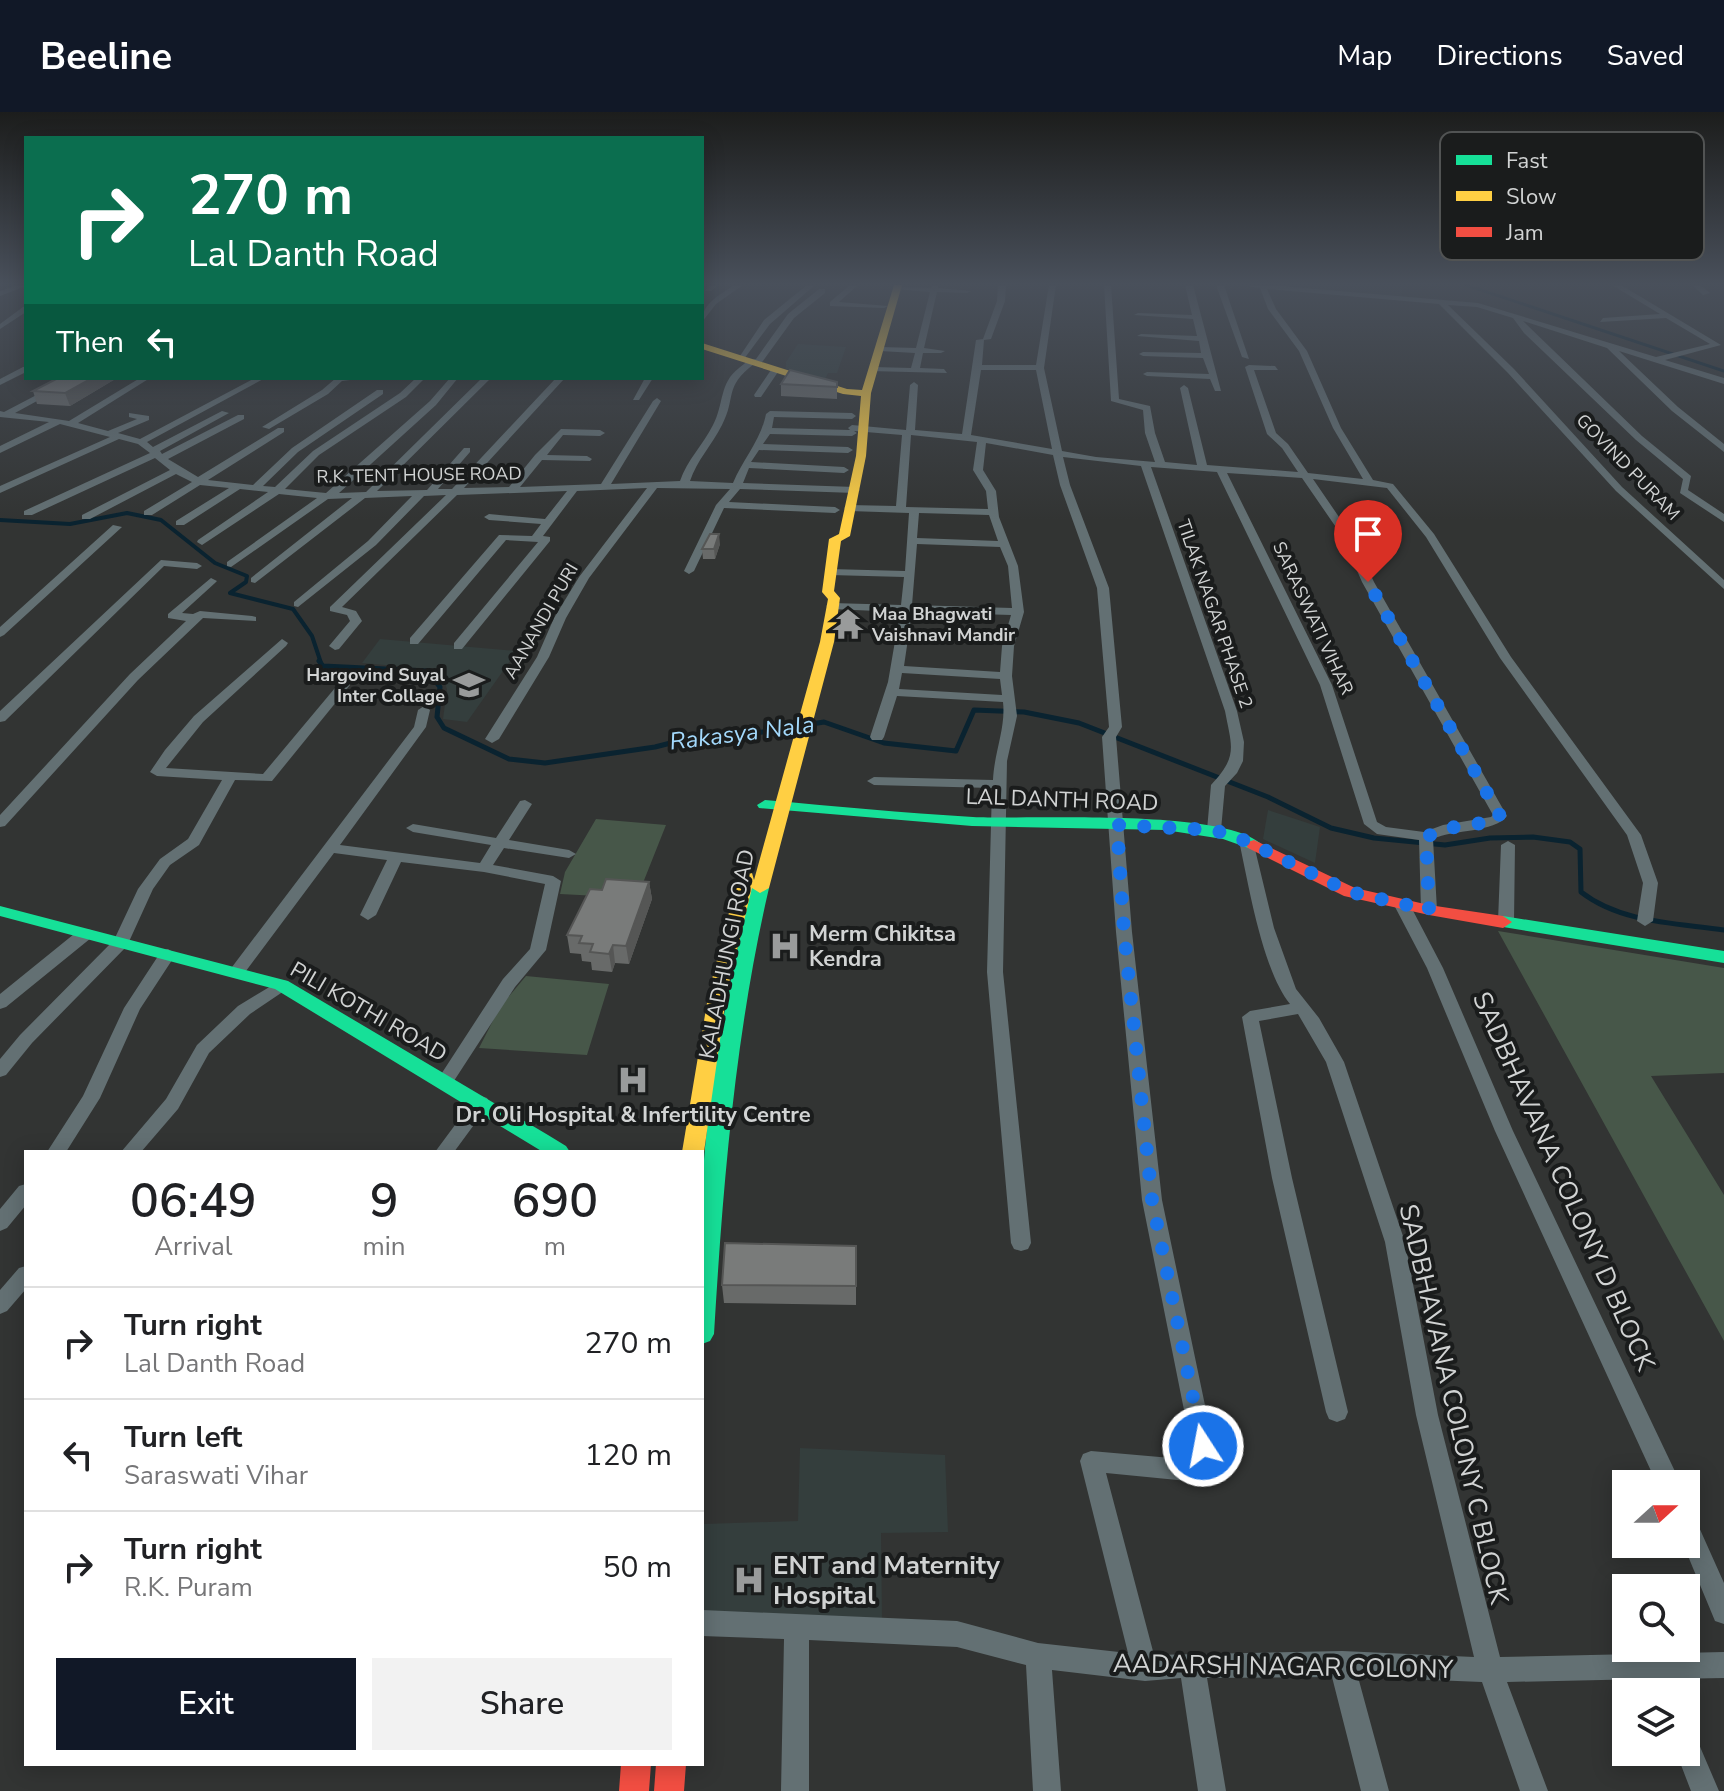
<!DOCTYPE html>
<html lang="en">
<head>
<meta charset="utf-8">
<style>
	:root { --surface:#fff; --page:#f2f2f2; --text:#202124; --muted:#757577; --line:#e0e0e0; --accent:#111827 }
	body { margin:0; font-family:"Nunito Sans",sans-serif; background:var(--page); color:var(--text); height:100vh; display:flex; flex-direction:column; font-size:30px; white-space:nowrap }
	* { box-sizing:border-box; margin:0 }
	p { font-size:26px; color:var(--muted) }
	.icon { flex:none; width:44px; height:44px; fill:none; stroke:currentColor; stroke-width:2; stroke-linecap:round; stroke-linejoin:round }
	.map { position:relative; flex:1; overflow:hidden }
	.sheet { position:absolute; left:24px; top:1038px; width:680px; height:616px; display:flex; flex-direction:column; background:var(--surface); border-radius:0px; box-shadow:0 4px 20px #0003 }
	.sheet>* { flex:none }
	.banner { position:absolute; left:24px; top:24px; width:680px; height:244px; border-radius:0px; box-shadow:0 4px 20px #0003; background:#0b6e4f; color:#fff; overflow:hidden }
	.needle { width:52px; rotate:69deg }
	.fabs { position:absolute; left:1612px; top:1358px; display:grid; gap:16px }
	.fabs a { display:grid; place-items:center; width:88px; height:88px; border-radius:0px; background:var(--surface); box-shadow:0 4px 20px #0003; font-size:40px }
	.pin { position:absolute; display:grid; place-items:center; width:68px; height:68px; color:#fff; margin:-82px -34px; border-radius:50% 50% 50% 0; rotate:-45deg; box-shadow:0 0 8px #0007 }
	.pin .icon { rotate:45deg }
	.me { position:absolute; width:88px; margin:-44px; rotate:349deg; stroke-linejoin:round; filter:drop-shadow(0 0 6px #0008) }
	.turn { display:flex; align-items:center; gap:28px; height:168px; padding:0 32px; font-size:36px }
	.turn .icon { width:104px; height:104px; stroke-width:2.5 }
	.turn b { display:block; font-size:56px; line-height:68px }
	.then { display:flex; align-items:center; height:76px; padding:0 32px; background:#0003; gap:16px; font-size:30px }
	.eta { display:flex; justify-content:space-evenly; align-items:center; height:136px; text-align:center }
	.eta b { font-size:48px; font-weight:600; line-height:56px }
	.primary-button { display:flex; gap:16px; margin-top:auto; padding:16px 32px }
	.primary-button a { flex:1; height:92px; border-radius:0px; background:var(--accent); color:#fff; font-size:32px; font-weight:600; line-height:92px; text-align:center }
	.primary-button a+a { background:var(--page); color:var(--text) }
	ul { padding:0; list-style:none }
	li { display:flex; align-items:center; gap:24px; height:112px; padding:0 32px; border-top:2px solid var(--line) }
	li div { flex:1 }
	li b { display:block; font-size:30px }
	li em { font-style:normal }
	header { display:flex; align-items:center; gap:48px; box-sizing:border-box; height:112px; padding:0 40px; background:var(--accent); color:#fff }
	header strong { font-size:38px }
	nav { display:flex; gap:44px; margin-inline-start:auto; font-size:28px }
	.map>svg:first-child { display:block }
	.built { fill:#343e3d }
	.green { fill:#475749 }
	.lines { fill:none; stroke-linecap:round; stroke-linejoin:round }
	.stream-far2 { stroke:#0a2330; stroke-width:3 }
	.stream-far1 { stroke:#0a2330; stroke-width:4 }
	.stream { stroke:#0a2330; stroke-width:5 }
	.street { fill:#637073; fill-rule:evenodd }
	.fast { fill:#16e098; fill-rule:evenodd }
	.slow { fill:#ffcf43; fill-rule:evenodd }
	.jam { fill:#f24e42; fill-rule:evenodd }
	.wall { fill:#686a69 }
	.shaded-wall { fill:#555655 }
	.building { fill:#797b7a; stroke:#555655; stroke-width:2 }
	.route { stroke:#1a73e8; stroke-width:14; stroke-dasharray:0 25.2 }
	.labels { text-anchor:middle; stroke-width:8; stroke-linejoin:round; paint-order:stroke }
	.far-street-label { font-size:18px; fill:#d1d3d3; stroke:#1a1c1c }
	.far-poi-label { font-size:18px; font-weight:bold; fill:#d1d3d3; stroke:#1a1c1c; text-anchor:start }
	.street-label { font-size:22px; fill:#d1d3d3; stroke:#1a1c1c }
	.poi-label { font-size:22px; font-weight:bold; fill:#d1d3d3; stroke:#1a1c1c; text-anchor:start }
	.water-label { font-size:24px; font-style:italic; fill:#a3d9fc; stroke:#1a1c1c }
	.near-street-label { font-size:26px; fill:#d1d3d3; stroke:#1a1c1c }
	.near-poi-label { font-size:26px; font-weight:bold; fill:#d1d3d3; stroke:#1a1c1c; text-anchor:start }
	.key { fill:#1a1c1c; stroke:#515353; stroke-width:2 }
	.key-label { font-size:22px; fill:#d1d3d3 }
</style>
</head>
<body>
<header>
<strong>Beeline</strong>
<nav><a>Map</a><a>Directions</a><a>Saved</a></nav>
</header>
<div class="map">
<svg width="1724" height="1679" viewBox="0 0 1724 1679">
	<rect width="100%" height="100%" fill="#323433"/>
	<path class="built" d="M1276 173H1403L1401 185Z
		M798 232 846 235 837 261H828L824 270 786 257V250Z
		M380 527 517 539 467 610 443 607 447 577 444 568 431 557 362 551Z
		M1268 698 1320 715 1315 751 1263 727Z
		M800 1336 945 1343 948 1420 881 1421 882 1508 702 1504 704 1412 798 1409Z"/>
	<path class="green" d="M596 707 666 713 637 786 560 782 565 760Z
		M1498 819 1724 856V961L1651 964 1724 1083V1229Z
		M526 864 609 872 587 943 479 936 500 895Z"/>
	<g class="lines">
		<path class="stream-far2" d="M1466 173 1724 259"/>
		<path class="stream-far1" d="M0 408 70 412 127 401 161 408 215 451 247 464 246 470 230 481 293 497 312 524 321 551"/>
		<path class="stream" d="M319 549 323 554 427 559 440 575 437 605 444 616 509 647 545 651 655 635 702 623H744L824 610 884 631 956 639 974 598 1024 600 1079 611 1268 685 1331 716 1374 726 1445 733 1490 726 1533 725 1570 730 1580 737 1581 780C1621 811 1676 811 1724 818"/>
		<path class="street" d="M17 173 26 174 0 184V179Z
			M709 173H718L711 179H705Z
			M734 173H743L716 192 702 210C702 191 720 183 734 173Z
			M807 173H815L770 212 744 247H738L764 208Z
			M850 173H858L839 190 888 194 884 196 830 194V190Z
			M932 173H938V176L971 179 967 181 937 180 924 236 945 239 941 241H923L920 256 944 257 947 261 870 259 873 255 911 256 915 241 880 239 876 237 880 235 916 236 930 180 894 177 898 175 931 176Z
			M998 173H1006L1005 189 991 227 984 228 982 253H1036L1049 173H1056L1044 256 1062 339 1096 345 1155 350 1145 321 1143 298 1111 289 1104 173H1111L1119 287 1150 294 1155 321 1165 350 1197 353 1180 276 1184 273 1188 276 1207 353 1298 360 1282 336 1267 322 1245 255 1249 253 1275 254 1278 258H1254L1276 321 1288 332 1308 361 1363 367 1333 316 1299 239 1268 197 1260 176 1242 173H1269L1478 191 1656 245 1710 232 1666 206 1600 210 1603 206 1660 202 1612 173H1621L1721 233 1665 248 1724 266V272L1619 239 1678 295 1724 332V340L1672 299 1607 236 1523 209 1642 324 1691 364 1688 378 1724 402V410L1680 381 1683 367 1636 328 1524 221 1513 206 1477 195 1448 193 1514 257 1622 375 1724 468V477L1616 379 1508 261 1439 192 1267 177 1276 197 1307 239 1341 316 1373 368 1393 372 1434 422 1511 545 1641 723 1658 771 1653 809 1645 814 1637 809 1643 771 1627 723 1500 546 1426 425 1387 376 1313 367 1352 424 1374 470 1507 704C1494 721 1454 717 1433 727L1437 798 1434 801H1424L1421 798 1419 728 1377 722 1364 712 1320 573 1217 360 1151 355 1237 599 1244 630 1243 649 1237 661 1225 674 1221 718 1214 722 1209 721 1207 718 1211 673C1238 644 1232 636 1225 599L1141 354 1063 345 1070 373 1109 476 1122 615 1116 625 1132 820 1162 1088 1219 1360 1216 1367 1208 1371 1106 1361 1154 1543 1342 1539 1474 1545 1416 1303 1385 1130 1326 950 1298 902 1259 909 1292 1066 1348 1300 1345 1307 1337 1310 1329 1307 1326 1300 1272 1066 1242 905 1250 899 1290 892C1262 857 1249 774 1239 729L1246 725 1253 729 1274 816 1296 877 1319 906 1344 950 1405 1130 1438 1303 1500 1545 1724 1540V1566L1672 1567 1677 1580H1651L1646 1567 1507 1570 1548 1679H1520L1482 1570 1358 1565 1389 1679H1361L1332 1565 1207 1566 1226 1679H1198L1181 1566 1145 1569 1052 1558 1061 1679H1033L1026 1553 957 1535 809 1528V1679H781L784 1527 702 1524V1498L957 1509 1038 1531 1128 1541 1080 1349 1083 1342 1091 1339 1194 1348 1142 1088 1116 820 1102 625 1109 615 1097 476 1060 373 1053 343 986 331 983 358 996 379 999 405 1018 454 1024 500 1014 534 1012 564 1017 604 1007 649 1003 860 1031 1131 1028 1137 1021 1139 1014 1137 1011 1131 987 860 992 676 874 673 867 669 874 665 993 668C994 641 1006 616 1003 590L897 584 884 625 882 628H872L870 625 888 570 900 500 832 497 826 494 832 491 901 493 904 465 830 463 825 460 830 457 905 459 909 401 849 399 844 396 849 393 896 394 902 323 854 319 857 321 852 324 770 322 763 332 848 335 853 338 848 341 759 338 751 350 844 355 849 358 844 361 749 356 743 371 855 375 860 378 855 381 740 377 729 390 835 395 840 398 835 401 724 396 694 459 689 462 684 459 716 393 730 377 657 376 589 466 566 506 549 545 499 627 492 631 485 627 537 545 554 506 579 465 647 376 577 379 543 424 550 425V429L462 537H454V531L538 430 506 428 418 532H410V526L499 423 532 424 541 412 489 408 484 405 489 402 545 407 567 379 457 383 342 495 356 499 362 509 339 537 335 538 329 534 350 509 347 503 330 499V495L446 383 424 384 376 433 298 495 294 494V490L368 429 412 384 365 386 255 471 251 470V466L352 386 328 387 231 455 227 454V450L317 386 279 382 202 433 197 430 198 428 268 380 240 377 184 413H176V409L229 376 200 373 152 403H144V399L192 370 176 362 90 407H82V403L170 358 155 346 32 403H24V399L150 341 138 332 119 327 0 381V374L110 325 60 312 0 341V334L49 310 0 305V299L4 300 69 266H79L15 301 69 309 140 266H150L78 311 108 319 137 307 129 305V301L149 304V308L118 321 140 327 255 266H265L147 330 153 335 222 299 229 301 160 339 162 342 238 303H244V307L168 347 198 365 278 316H284V320L208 368 253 373 292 336 377 278H383V282L298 340 263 374 275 375 313 339 400 281 416 266H425L406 285 319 343 285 377 326 381 430 289 450 266H458L436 293 339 381 366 380 482 266H491L377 379 427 378 464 336H470V340L438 377H452L556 266H565L464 376 509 375 535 343 561 317 600 318 605 321 600 324 563 323 547 343 587 344 592 347 590 349 542 348 520 375 601 372 653 289 657 286 661 289 611 372 680 369C687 348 703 333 713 313 724 293 719 271 739 256 745 251 748 248 756 247L788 202 819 177H825V181L794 206 760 253 754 252C723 276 737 284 722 313 712 333 697 348 690 369L733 371C743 347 761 328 766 302L770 299 852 301 856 304 852 307 774 305 772 316 850 318 848 316 852 313 906 318 910 273 914 270 918 273 915 318 962 322 976 228 983 227 997 189ZM981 258H1036L1052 337 971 323ZM911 323 977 330 973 358 986 379 988 397 906 395ZM1227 361 1302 366 1342 424 1362 470 1493 703 1491 705 1443 713 1424 720 1386 715 1377 710 1332 573ZM919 401 989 403 998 429 917 426ZM917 432 1000 435 1008 454 1012 496 912 493ZM912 500 1011 503 1002 534 1000 560 904 554ZM902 561 1000 567 1002 583 899 577Z
			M1185 173H1193L1221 279H1215L1210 267 1147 264 1143 262 1147 260 1209 262 1203 246 1143 244 1139 242 1143 240 1201 241 1199 229 1137 224 1141 222 1197 224 1193 207 1134 203 1138 201 1192 203Z
			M1216 173H1224L1249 247 1242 245Z
			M1692 173H1700L1710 181 1703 183Z
			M23 195H26V200L0 217V212Z
			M23 255H26V260L0 273V267Z
			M773 255 780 257 761 285H755L754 283Z
			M336 266H365L342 269 328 282 269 317 262 315 322 278Z
			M645 266H653L639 288H633Z
			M113 413 122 415 4 523 0 525V515Z
			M161 448 197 451 202 454 197 457 164 454 5 609 0 610V599Z
			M211 466 217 469 215 471 182 501 193 502 200 499 252 504 256 505V509L203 506 138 568 5 714 0 715V703L130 562 186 509 168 506V502Z
			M282 527 288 531 286 534 203 610 166 656 263 662 340 570H348L350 573 272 669 235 668 199 733 170 753 153 777 127 834 32 931 6 963 0 965V947L20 923 114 828 138 777 160 747 188 727 222 668 157 664 150 660 165 638 194 604Z
			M424 594 430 598 426 615 340 733 480 751 491 733 413 720 406 716 413 712 496 726 520 689 525 688 532 692 509 728 569 738 576 742 569 746 504 736 493 753 553 764 561 769 546 838 515 875 450 975H438L435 971 438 967 503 867 530 837 545 772 484 760 401 750 376 803 368 808 360 803 387 748 334 741 243 863 237 864 229 859 398 636 414 615 418 598Z
			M1508 729 1515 733 1514 809 1506 814 1498 809 1501 733Z
			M1402 788 1410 793 1443 856 1513 1019 1681 1372H1657L1495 1019 1427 856 1394 793Z
			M85 817 91 818 93 822 91 826 6 895 0 897V882L79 818Z
			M168 837 176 842 140 897 100 986 66 1040H47L83 984 124 896 162 838Z
			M281 868 287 869 289 873 287 877 250 902 209 941 178 997 141 1040H121L166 987 197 933 238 894Z
			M481 984 487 986 490 991 454 1040H435L475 986Z
			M26 1072V1093L7 1116 0 1119V1097L19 1074Z
			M26 1154V1177L7 1199 0 1202V1178L19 1156Z
			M1686 1401 1694 1404 1724 1471V1512L1715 1509 1683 1432H1686Z
			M1686 1619 1695 1623 1719 1679H1691L1676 1640H1686Z"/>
		<path class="fast" d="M765 688C834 694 903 701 973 705 1031 708 1225 696 1262 733L1254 738 1223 727 1165 718 972 714 759 696 757 693Z
			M760 771 769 776C735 923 723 1072 714 1222L710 1229 702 1232C702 1181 700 1130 702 1079 707 977 728 875 751 776Z
			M0 794 288 869 548 1023 566 1034 570 1040H543L275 877 0 804Z
			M1503 804 1724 839V851L1497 814 1494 810Z"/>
		<path class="slow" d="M894 173H902L871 281 866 344 850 424 841 429 834 479 840 486 834 530 769 776 760 781 752 776 727 879 704 1040 702 1043V1040H682L709 879 738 765 746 760 752 761 754 768 820 530 828 487 822 480 829 427 839 422 856 344 861 284 843 282 702 237V231L847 277 862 278Z"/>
		<path class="jam" d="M1254 728 1355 776 1429 793 1503 804 1512 810 1503 816 1429 803 1344 784 1248 736 1246 733 1248 730Z
			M621 1652H651L649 1679H619Z
			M656 1652H686L684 1679H654Z"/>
	</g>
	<path class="wall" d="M117 266 70 294 37 292 33 279Z
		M837 270V287L781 284V272Z
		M720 432 715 447H703L702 437Z
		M649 770 652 787 629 852 615 851 612 860 592 858 591 850 582 849 581 842 570 841 567 823 602 778Z
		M856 1134V1193L724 1191 722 1173Z"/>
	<path class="shaded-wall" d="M92 266H117L70 294 65 281Z
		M719 422 720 432 715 447 714 437Z
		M649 770 652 787 629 852 626 834Z
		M613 833 615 851 612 860 609 842Z"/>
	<path class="building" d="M790 258 837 270V275L781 272Z
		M58 266H92L65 281 33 279Z
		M710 422H719L714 437H702Z
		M606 767 649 770 626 834 613 833 609 842 590 840 593 832 579 831 582 824 567 823 590 777 602 778Z
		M725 1131 856 1134V1174L722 1173Z"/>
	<linearGradient id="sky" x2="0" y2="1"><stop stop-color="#1c1d1c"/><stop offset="0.42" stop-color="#49505b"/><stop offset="1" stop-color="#49505b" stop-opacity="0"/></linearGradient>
	<rect width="1724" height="408" fill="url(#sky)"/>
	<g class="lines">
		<path class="route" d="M1203 1334 1152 1088 1124 820 1117 713 1214 718 1246 729 1350 780 1429 798 1426 725 1443 717 1495 709 1500 704 1368 470"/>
	</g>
	<defs>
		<symbol id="temple-bare" viewBox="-9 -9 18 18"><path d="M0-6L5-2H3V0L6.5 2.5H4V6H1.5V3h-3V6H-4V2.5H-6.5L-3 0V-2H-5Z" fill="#999b9b" stroke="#1a1c1c" stroke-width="2.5" paint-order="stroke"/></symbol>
		<symbol id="school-bare" viewBox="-9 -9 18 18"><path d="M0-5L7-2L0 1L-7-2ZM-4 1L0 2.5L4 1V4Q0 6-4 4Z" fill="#999b9b" stroke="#1a1c1c" stroke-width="2.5" paint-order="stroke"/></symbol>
		<symbol id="hospital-bare" viewBox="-9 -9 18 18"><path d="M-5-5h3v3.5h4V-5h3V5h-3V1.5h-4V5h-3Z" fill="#999b9b" stroke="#1a1c1c" stroke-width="2.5" paint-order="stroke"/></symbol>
	</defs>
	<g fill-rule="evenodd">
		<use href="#temple-bare" x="826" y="490" width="44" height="44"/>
		<use href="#school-bare" x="447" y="551" width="44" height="44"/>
		<use href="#hospital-bare" x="763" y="812" width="44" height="44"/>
		<use href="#hospital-bare" x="611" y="946" width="44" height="44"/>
		<use href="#hospital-bare" x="727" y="1446" width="44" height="44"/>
	</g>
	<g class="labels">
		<g class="far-street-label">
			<text transform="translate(1628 355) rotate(46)" y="6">GOVIND PURAM</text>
			<text transform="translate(419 363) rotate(-1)" y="6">R.K. TENT HOUSE ROAD</text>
			<text transform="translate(1215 502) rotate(71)" y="6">TILAK NAGAR PHASE 2</text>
			<text transform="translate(1313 506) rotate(65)" y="6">SARASWATI VIHAR</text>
			<text transform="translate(541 509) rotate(-60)" y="6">AANANDI PURI</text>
		</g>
		<g class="far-poi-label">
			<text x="872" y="508">Maa Bhagwati<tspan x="872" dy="21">Vaishnavi Mandir</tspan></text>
			<text x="445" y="569" text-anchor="end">Hargovind Suyal<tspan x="445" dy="21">Inter Collage</tspan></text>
		</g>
		<g class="street-label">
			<text transform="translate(1062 687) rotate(2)" y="8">LAL DANTH ROAD</text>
			<text transform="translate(726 842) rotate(-79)" y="8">KALADHUNGI ROAD</text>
			<text transform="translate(369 899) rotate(30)" y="8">PILI KOTHI ROAD</text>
		</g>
		<g class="poi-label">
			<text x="809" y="829">Merm Chikitsa<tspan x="809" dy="25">Kendra</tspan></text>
			<text x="633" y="1010" text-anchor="middle">Dr. Oli Hospital &amp; Infertility Centre</text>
		</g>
		<g class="water-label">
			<text transform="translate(742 621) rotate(-7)" y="8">Rakasya Nala</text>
		</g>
		<g class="near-street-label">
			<text transform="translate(1564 1069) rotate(66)" y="9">SADBHAVANA COLONY D BLOCK</text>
			<text transform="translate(1454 1292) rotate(77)" y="9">SADBHAVANA COLONY C BLOCK</text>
			<text transform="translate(1283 1554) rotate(1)" y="9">AADARSH NAGAR COLONY</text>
		</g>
		<g class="near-poi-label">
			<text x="773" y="1462">ENT and Maternity<tspan x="773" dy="30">Hospital</tspan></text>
		</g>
	</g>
	<rect x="1440" y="20" width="264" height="128" rx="12" class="key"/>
	<rect x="1456" y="43" width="36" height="10" fill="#16e098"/>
	<rect x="1456" y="79" width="36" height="10" fill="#ffcf43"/>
	<rect x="1456" y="115" width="36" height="10" fill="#f24e42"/>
	<g class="key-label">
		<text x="1506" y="56">Fast</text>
		<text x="1506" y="92">Slow</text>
		<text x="1506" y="128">Jam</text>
	</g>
</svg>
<div class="fabs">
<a><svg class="needle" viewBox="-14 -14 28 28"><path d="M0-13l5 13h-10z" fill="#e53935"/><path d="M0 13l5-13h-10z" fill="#757577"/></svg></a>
<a><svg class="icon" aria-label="search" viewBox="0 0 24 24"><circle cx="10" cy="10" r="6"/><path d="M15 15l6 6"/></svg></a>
<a><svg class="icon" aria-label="layers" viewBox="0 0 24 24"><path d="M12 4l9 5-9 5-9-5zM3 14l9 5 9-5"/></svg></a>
</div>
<div class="pin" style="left:1368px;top:470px;background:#d93025"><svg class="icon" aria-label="arrive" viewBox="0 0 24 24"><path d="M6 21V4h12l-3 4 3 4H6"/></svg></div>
<svg class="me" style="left:1203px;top:1334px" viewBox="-20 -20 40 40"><circle r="17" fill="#1a73e8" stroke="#fff" stroke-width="3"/><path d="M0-11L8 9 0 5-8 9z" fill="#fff"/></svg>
<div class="banner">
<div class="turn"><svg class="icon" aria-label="right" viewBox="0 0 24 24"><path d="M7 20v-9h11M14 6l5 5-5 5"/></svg><div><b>270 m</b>Lal Danth Road</div></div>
<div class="then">Then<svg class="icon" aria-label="left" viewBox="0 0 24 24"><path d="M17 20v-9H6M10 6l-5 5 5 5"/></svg></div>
</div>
<section class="sheet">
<div class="eta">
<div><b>06:49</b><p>Arrival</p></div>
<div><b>9</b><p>min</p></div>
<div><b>690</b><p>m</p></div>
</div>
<ul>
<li><svg class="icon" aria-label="right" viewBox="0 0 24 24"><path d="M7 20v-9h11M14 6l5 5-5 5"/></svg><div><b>Turn right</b><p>Lal Danth Road</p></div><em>270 m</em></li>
<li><svg class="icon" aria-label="left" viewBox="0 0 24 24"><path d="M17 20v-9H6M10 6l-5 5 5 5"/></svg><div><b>Turn left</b><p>Saraswati Vihar</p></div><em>120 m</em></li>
<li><svg class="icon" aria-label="right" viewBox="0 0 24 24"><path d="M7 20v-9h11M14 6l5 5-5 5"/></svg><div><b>Turn right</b><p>R.K. Puram</p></div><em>50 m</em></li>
</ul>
<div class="primary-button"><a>Exit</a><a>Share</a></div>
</section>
</div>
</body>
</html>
